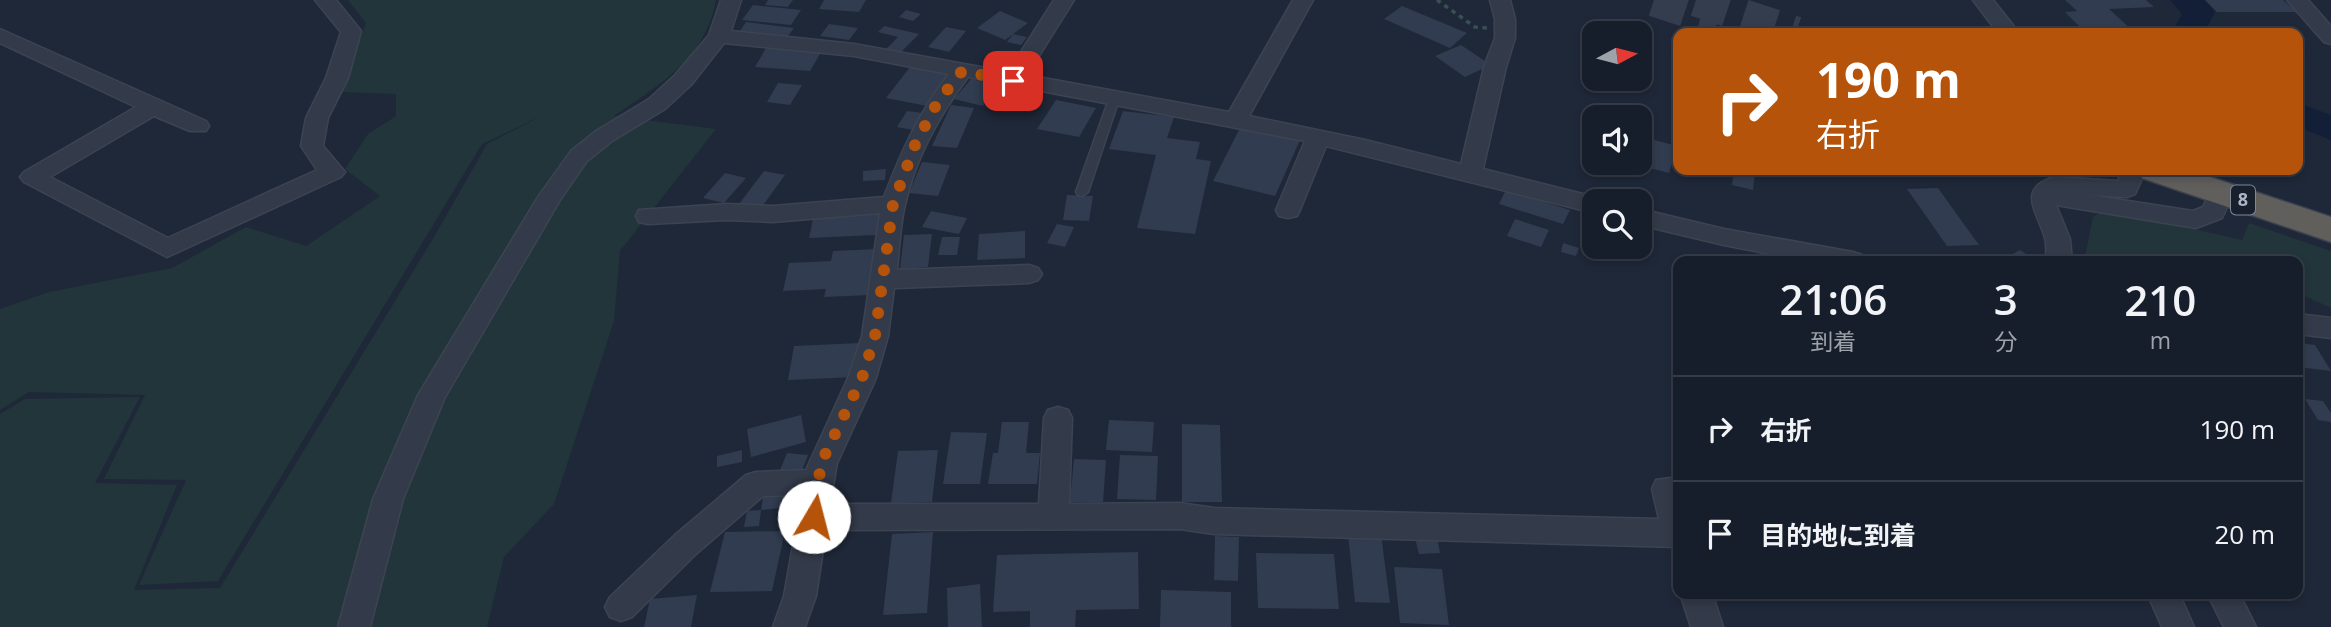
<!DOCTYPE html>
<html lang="ja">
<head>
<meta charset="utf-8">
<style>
	:root { --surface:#171e2b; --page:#242b37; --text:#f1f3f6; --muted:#9ea2a9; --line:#363c47 }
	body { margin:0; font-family:"Open Sans","Noto Sans JP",sans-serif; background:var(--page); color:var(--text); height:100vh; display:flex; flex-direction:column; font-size:26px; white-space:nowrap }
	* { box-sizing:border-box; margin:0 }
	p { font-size:23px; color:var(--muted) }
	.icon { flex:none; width:38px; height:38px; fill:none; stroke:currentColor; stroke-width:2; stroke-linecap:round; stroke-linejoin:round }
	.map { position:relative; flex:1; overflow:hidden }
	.panel { position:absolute; left:1673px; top:256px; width:630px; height:343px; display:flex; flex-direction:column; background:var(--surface); border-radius:14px; box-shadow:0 4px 10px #0003,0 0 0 2px var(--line) }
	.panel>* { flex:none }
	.banner { position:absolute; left:1673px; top:28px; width:630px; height:147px; border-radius:14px; box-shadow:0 4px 10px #0003,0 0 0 2px var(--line); background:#b45309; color:#fff; overflow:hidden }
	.needle { width:46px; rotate:83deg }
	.fabs { position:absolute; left:1582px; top:21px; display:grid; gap:14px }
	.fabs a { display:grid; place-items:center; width:70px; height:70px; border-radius:14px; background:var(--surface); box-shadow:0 4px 10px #0003,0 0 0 2px var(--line); font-size:35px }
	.pin { position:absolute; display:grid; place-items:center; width:60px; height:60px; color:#fff; margin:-30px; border-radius:14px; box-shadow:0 4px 10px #0006 }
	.me { position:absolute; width:77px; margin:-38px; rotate:8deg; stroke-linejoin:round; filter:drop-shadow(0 0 5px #0008) }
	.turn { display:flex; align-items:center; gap:24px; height:147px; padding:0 28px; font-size:32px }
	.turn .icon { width:91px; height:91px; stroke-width:2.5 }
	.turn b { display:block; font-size:49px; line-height:60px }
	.eta { display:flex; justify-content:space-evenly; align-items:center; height:119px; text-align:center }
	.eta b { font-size:42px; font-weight:600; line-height:49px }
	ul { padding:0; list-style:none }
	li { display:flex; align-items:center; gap:21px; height:105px; padding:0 28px; border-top:2px solid var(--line) }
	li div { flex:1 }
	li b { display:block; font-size:26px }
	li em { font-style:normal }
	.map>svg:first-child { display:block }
	.green { fill:#21353a }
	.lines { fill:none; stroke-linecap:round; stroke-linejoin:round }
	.river { fill:#121f36; fill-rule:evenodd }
	.building { fill:#313c50 }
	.trunk-tunnel { stroke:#343d4e; stroke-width:33; stroke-dasharray:33 17; stroke-linecap:butt }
	.service-casing { stroke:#3c4452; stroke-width:3 }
	.minor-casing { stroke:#3c4452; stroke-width:3 }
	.trunk-casing { stroke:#3a4250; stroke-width:3 }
	.path { stroke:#394f52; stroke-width:3.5; stroke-dasharray:4.5 4.5; stroke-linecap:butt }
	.service { fill:#333a49; fill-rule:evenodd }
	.minor { fill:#333a49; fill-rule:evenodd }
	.trunk { fill:#605f5c; fill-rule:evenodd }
	.route { stroke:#b45309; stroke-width:12; stroke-dasharray:0 21.6 }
	.labels { text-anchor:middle; stroke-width:7; stroke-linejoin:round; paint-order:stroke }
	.shield { fill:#18202d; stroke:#808898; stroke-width:2 }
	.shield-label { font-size:18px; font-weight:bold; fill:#adb5c6 }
</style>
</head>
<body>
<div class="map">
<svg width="2331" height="627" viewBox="0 0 2331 627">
	<rect width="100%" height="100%" fill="#1f2839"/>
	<path class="green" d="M348 0H716C706 58 659 85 614 116L716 129 620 251 614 321 554 504 504 557 487 627H0V414L25 399 140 397 95 483 177 485 134 590 220 588 434 237 487 144 543 115 482 144 218 581 139 585 186 480 104 479 145 395 29 392 0 410V309L49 292 172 268 246 227 306 246 380 196 345 169 368 134 396 116V94L340 92 366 23Z
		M2106 209 2242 240 2249 223 2331 251V308L2298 293V261H2084L2093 217Z"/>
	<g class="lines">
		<path class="river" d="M2170 0H2205L2215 12 2204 33H2172L2182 14Z
			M2298 103 2331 115V140L2298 127Z"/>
	</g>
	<path class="building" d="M768 0H793L788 7 765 5Z
		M824 0H866L859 12 819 9Z
		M2065 0H2146L2154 7 2109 9 2135 33H2086L2065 12 2077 11Z
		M2205 0H2283L2297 12H2217Z
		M753 5 801 10 791 25 742 20Z
		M1402 6 1467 33 1450 48 1384 19Z
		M906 10 921 14 913 21 899 17Z
		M1000 11 1028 23 1005 40 977 28Z
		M746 22 794 28 788 36 740 31Z
		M829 24 858 28 849 40 820 36Z
		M884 26 919 34 900 53 886 49 898 37 878 32Z
		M946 27 966 31 949 52 928 47Z
		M1013 34 1027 37 1021 45 1007 42Z
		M1461 45 1491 65 1465 77 1435 56Z
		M766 48 821 52 810 71 755 67Z
		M910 67 949 74 927 106 886 98Z
		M971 79 998 85 983 106 954 99Z
		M778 83 802 85 790 105 767 102Z
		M1056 100 1096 108 1079 137 1037 129Z
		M951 105 974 108 957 148 932 146Z
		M907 111 923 113 913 130 897 127Z
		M1123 111 1174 117 1167 138 1200 142 1196 159 1211 161 1195 234 1137 228 1156 155 1109 149Z
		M1241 126 1300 140 1275 196 1213 181Z
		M1640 136 1677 146 1669 173 1634 164 1640 163Z
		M922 162 950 165 938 196 909 193Z
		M886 169 885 180 863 181V171Z
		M1734 170H1755L1753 190 1732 185Z
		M764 171 785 175 761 208 739 204Z
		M725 173 746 178 724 203 703 198Z
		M1938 188 1979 245 1947 246 1907 189Z
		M1506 190 1570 210 1563 224 1499 204Z
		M1067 195 1093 196 1089 221 1063 220Z
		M931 211 967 218 959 234 922 227Z
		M879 212 876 235 809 238 814 214Z
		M1515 219 1549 230 1541 247 1507 236Z
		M1057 224 1074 227 1065 247 1047 243Z
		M1025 231V258L977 260 979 234Z
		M932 234 928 267 900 269 904 235Z
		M942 237H960L957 255H938Z
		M1563 243 1579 248 1576 256 1561 252Z
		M876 249 870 295 824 297 826 289 783 291 789 263 831 261 833 251Z
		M2020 250 2037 261H2000Z
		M860 343 856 377 788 380 794 346Z
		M2298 343 2315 345 2331 371 2298 367Z
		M2305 399 2323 401 2331 413V422L2318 420Z
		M801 415 806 442 751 457 747 429Z
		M1109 420 1154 422 1152 452 1106 450Z
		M1002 422H1029L1026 453H1040L1037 484H988L993 453H998Z
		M1182 424 1220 425 1222 502H1182Z
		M951 432 987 433 980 484H943Z
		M742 450V462L717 467V456Z
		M938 450 932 502 891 503 898 451Z
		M787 453 808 455 800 475 779 473Z
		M1120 455 1158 456 1156 500 1117 499Z
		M1074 459 1106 460 1103 502H1070Z
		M801 493 800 506 761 510 763 497Z
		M761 510 759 526 744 527 747 511Z
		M785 531 772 591 710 592 725 532Z
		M933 532 927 613 883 615 892 534Z
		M1348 534H1381L1390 603 1355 602Z
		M1215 536 1239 537 1238 581 1214 580Z
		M1415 538H1437L1440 553 1419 554Z
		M1138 552 1139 609 1076 610 1075 627H1030V611L993 612 997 555Z
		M1256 553 1334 554 1339 609 1258 608Z
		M1394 567 1442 569 1449 625 1400 623Z
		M980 584 982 627H948L947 588Z
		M1161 590 1231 592V627H1160Z
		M697 595 691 627H644L650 599Z"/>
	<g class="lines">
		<path class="trunk-tunnel" d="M1654 0 1718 21
			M1696 0 1796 33"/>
		<defs>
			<path id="service" d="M1114 96 1119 99 1088 192 1082 196 1078 195 1076 192 1109 99Z"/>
			<path id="minor" d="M315 0H336L361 31 348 78 328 118 323 146 345 172 341 177 167 257 24 182 20 177 24 172 136 107 0 43V29L206 121 209 126 206 131H190L154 116 50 177 168 238 317 170 301 146 306 118 326 78 341 32Z
				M721 0H741L731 31 854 44 1008 72 1054 0H1074L1027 75 1229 112 1293 0H1313L1249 116 1365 140 1461 164 1484 67 1495 38V19L1490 0H1510L1515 19V38L1506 67 1483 169 1603 199 1604 201H1594V213L1326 146 1300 210 1297 216 1288 218 1279 216 1276 210 1305 141 968 77C940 114 915 159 905 205 900 226 899 249 897 270L1029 265 1038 268 1042 274 1038 280 1029 283 894 288 888 336 876 378 837 463 830 504H1039L1044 418 1048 410 1058 407 1068 410 1072 418 1069 504 1180 503 1214 508 1659 519 1652 489 1656 480 1678 477V547L1214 534 1180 529 826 530 816 596 805 627H773L784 596 802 495 763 496 697 553 632 617 621 621 610 617 605 607 610 597 675 535 746 475 756 472 806 470 848 378 862 336 880 213 773 222 726 220 648 224 639 222 636 216 639 210 726 204 773 206 884 197C901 152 919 112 949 74L854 56 724 43 691 85 665 109 612 141 587 161 560 200 445 397 403 499 370 627H338L373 499 418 395 538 197 571 151 596 131 649 99 675 75 709 35Z
				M1973 0H1993L2019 33H1998Z
				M2287 0H2308L2331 26V44L2324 42Z
				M2122 170H2146L2135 194 2127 197 2089 195 2193 211 2203 207 2206 201 2215 199 2224 201 2227 207 2222 218 2196 228 2056 205 2070 239 2072 261H2046C2046 253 2047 245 2045 238 2038 213 2015 188 2055 177L2118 181Z
				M1640 209 1724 229 1853 252 1862 255 1865 261H1806L1724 245 1640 225Z
				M2298 314 2331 318V338L2298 334Z
				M1680 593H1712L1723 627H1691Z
				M2147 593H2179L2194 627H2162Z
				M2207 593H2239L2256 627H2224Z"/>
			<path id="trunk" d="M2137 170H2189L2331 217V242L2142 178Z"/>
		</defs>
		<use href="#service" class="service-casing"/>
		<use href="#minor" class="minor-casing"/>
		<use href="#trunk" class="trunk-casing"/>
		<path class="path" d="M1437 0 1475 27 1487 28"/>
		<use href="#service" class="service"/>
		<use href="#minor" class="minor"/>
		<use href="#trunk" class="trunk"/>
	</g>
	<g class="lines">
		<path class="route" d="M814 517 821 463 862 378 875 336 893 204 915 145 937 103 962 71 1013 81"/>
	</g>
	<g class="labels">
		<rect class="shield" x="2231" y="185.5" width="24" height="29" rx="5"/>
		<g class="shield-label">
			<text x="2243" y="206">8</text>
		</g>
	</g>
</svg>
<div class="fabs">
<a><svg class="needle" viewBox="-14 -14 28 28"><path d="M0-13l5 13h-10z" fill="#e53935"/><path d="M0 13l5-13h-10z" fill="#9ea2a9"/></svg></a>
<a><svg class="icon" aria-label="sound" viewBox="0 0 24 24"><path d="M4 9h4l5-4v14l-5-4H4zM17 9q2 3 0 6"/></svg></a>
<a><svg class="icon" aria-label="search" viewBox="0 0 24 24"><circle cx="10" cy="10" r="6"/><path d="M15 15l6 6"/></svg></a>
</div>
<div class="pin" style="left:1013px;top:81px;background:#d93025"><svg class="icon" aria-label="arrive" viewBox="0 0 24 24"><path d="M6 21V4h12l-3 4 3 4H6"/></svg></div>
<svg class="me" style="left:814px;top:517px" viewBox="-20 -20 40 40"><circle r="19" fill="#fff"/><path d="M0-13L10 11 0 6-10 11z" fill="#b45309"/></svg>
<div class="banner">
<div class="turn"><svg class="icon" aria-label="right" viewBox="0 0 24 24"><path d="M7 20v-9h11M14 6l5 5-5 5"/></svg><div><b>190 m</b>右折</div></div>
</div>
<section class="panel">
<div class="eta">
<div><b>21:06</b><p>到着</p></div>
<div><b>3</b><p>分</p></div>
<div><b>210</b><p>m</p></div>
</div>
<ul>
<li><svg class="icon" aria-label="right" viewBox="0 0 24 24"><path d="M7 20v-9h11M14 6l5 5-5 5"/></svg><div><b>右折</b></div><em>190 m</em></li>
<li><svg class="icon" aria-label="arrive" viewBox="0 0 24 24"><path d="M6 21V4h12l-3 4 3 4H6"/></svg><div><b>目的地に到着</b></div><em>20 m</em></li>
</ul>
</section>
</div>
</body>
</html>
